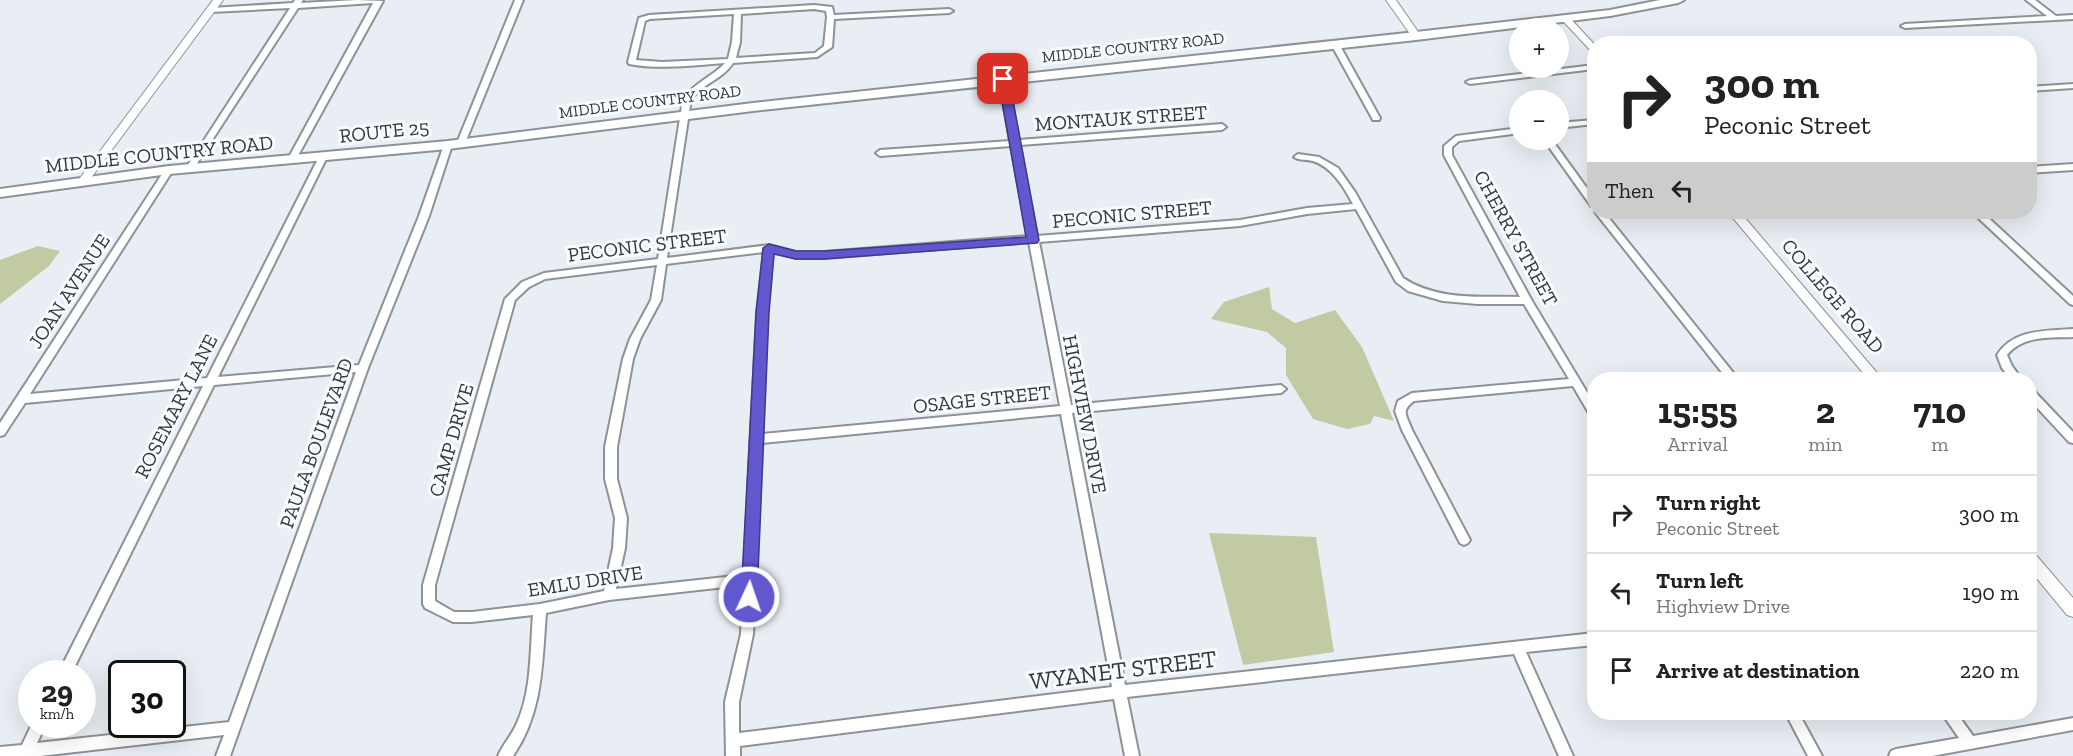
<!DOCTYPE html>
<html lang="en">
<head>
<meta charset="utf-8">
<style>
	:root { --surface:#fff; --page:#f2f2f2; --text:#222; --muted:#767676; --line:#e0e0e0 }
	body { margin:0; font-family:"Zilla Slab",serif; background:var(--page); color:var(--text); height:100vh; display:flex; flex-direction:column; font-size:22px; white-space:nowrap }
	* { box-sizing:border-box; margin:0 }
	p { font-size:20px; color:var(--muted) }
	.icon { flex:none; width:33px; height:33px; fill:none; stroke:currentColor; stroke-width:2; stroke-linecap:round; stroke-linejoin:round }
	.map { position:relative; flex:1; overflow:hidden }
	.panel { position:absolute; left:1587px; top:372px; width:450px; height:348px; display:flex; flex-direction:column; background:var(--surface); border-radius:24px; box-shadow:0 6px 24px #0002 }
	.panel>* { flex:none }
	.top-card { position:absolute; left:1587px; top:36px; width:450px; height:183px; border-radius:24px; box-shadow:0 6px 24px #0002; background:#fff; color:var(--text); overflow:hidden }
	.tools { position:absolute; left:1509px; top:18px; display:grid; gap:12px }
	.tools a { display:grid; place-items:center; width:60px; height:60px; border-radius:50%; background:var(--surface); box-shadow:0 6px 24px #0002; font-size:30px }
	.speed { position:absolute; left:18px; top:660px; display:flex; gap:12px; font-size:30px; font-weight:700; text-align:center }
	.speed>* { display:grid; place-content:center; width:78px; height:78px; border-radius:50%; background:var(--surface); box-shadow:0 6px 24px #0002; line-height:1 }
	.speed small { font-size:15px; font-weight:400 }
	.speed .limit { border:3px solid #111; border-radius:9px; background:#fff; color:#111 }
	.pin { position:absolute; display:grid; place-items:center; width:51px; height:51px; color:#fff; margin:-26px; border-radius:12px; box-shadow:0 3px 9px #0006 }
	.me { position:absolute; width:66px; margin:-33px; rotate:3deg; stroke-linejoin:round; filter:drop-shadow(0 0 4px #0008) }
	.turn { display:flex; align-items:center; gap:21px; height:126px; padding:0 18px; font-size:27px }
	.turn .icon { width:78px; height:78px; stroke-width:2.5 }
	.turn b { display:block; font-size:42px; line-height:51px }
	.then { display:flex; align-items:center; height:57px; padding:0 18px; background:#0003; gap:12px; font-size:22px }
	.eta { display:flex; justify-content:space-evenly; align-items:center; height:102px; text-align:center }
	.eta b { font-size:36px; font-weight:700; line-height:42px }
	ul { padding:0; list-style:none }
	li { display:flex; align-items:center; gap:18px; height:78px; padding:0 18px; border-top:2px solid var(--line) }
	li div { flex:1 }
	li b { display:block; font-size:22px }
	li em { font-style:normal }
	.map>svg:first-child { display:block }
	.green { fill:#c1caa3 }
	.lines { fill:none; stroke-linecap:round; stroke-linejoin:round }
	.minor-casing { stroke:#8d9296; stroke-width:4 }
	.tertiary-casing { stroke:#8d9296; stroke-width:2 }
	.primary-casing { stroke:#8d9296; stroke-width:4 }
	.minor { fill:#fff; fill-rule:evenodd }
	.tertiary { fill:#fff; fill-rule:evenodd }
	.primary { fill:#fff; fill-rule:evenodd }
	.route { fill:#6158d0; stroke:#3f3987; stroke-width:1.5 }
	.labels { text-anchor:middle; stroke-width:6; stroke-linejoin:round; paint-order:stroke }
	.far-street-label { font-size:16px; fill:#353839; stroke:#f7fbff }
	.street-label { font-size:20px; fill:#353839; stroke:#f7fbff }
	.near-street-label { font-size:24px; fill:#353839; stroke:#f7fbff }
</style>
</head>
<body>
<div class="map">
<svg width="2073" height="756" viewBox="0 0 2073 756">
	<rect width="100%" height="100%" fill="#e8eef3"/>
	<path class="green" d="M38 246 60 251 49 266 0 304V260Z
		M1269 287 1272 309 1295 323 1335 310 1362 347 1394 421 1374 416 1370 424 1347 429 1313 419 1286 375V348L1267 332 1211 319 1224 302Z
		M1209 533 1316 537 1334 652 1243 665Z"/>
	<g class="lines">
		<defs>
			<path id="minor" d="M295 0H303L301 3 357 0 383 1 295 161 292 162 288 159 373 3 298 8 194 168 190 171 187 170 186 168 290 8 211 12 207 10 211 8 293 3Z
				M515 0H523L465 143 461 146 458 145 457 143Z
				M2026 0H2035L2056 16 2073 15V19L1905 28 1901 26 1905 24 2047 16Z
				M814 5 832 7 834 15 949 9 953 11 949 13 834 19 832 47 817 57 733 63C723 79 702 84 691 99L667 258 769 245 796 252H824L1028 236 1011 146 880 156 876 153 880 150 1010 141 999 79 1003 77 1007 79 1019 140 1222 124 1226 127 1222 130 1020 145 1037 236 1240 220 1307 208 1353 204C1344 187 1332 167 1313 161 1306 159 1300 161 1294 157L1298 154 1319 157 1338 168 1355 192 1403 278C1438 301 1480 296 1520 297L1444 155V146L1456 136 1520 128V133L1459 141 1452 147V155L1532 301 1594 404V416L1590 415 1573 386 1414 401C1400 411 1407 416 1412 430L1470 540 1468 543 1464 545 1460 543 1402 430 1395 411 1398 401 1412 393 1569 379 1524 304H1478L1443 301 1408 291 1396 282 1356 209 1307 214 1240 226 1039 242 1071 405 1281 385 1286 389 1281 393 1072 413 1125 685 1594 633V645L1526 652 1573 756H1559L1514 654 1127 697 1139 756H1125L1114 699 740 746V756H726L725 702 741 634 743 585 609 600 546 613C542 663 543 713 513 756H498C503 744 512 735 517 723 532 690 530 651 533 615L472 622H453L425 608 423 604V585L505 299 522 282 544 273 658 259 683 99C694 83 712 77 725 63 694 65 660 70 629 64L628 62 639 18 649 15ZM814 9 826 11 827 17 824 46 815 53 736 58 740 42 741 14ZM734 14 732 42 728 59 662 62 636 60 645 21 650 19ZM1029 242 1060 406 762 434 767 313 773 252 796 258H824ZM764 252 757 313 744 575 616 589 625 548 627 518 617 479V447L633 359 640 339 661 300 666 264ZM657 265 651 300 630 339 623 359 605 447V479L615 518 613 548 604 591 540 604 472 612H454L435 601V585L515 300 529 287 545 279ZM1061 414 1112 687 739 733V702L753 634 761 443Z
				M1332 42 1339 44 1380 118 1379 120H1373L1372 118 1331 44Z
				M1594 65V69L1470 84 1466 82 1470 80Z
				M2073 84V88L2030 91V87Z
				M1594 120V124L1558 128V123Z
				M1544 140H1552L1594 198V207L1591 206Z
				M448 142 452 145 429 216 368 368 230 756H216L224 735 40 756H0V747L22 745 32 724H46L37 743 229 722 356 372 214 385 71 674H58L203 386 25 403 4 435 0 436V423L166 168 169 167 173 170 30 394 207 378 319 157 323 154 327 157 218 377 359 365 419 216 444 145Z
				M2073 164V170L2030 173V167Z
				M1595 212H1604L1739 380H1728Z
				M1972 212H1982L2073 296V305L2070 304Z
				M2073 329V337C2050 338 2023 335 2007 355L2012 366 2022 380H2011L2002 368 1997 355C2014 329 2045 331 2073 329Z
				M2030 390 2034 391 2073 432V443L2069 442 2030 400Z
				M1785 712H1798L1822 756H1808Z
				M1941 712H1956L1973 736 2073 718V730L1932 756H1889L1891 751 1896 749 1959 738Z"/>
			<path id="tertiary" d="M213 0H223L88 182H80V178Z
				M1386 0H1396L1421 36 1419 38H1413Z
				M1562 16H1568L1594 44V52L1591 51 1562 20Z
				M1728 212H1740L1883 380H1869Z
				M2030 552 2035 554 2073 598V617L2067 615 2030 570Z"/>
			<path id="primary" d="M1660 0H1684L1678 3 1610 16 1416 40 753 111 448 149 169 174 0 197V189L169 166 448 141 753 103 1416 32 1610 10Z"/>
		</defs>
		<use href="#minor" class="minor-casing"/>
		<use href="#tertiary" class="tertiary-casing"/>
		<use href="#primary" class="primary-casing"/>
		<use href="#minor" class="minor"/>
		<use href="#tertiary" class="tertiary"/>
		<use href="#primary" class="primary"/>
	</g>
	<path class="route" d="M1003 76 1009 79 1039 240 1037 243 824 259H796L774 254 769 313 757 597 754 602H743L741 597 756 313 763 248 769 244 796 251H824L1026 237 998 79Z"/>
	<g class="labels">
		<g class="far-street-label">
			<text transform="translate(1133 47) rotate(-6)" y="6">MIDDLE COUNTRY ROAD</text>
			<text transform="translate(650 101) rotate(-7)" y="6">MIDDLE COUNTRY ROAD</text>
		</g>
		<g class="street-label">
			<text transform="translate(1121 118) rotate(-4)" y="7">MONTAUK STREET</text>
			<text transform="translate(384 131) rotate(-6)" y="7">ROUTE 25</text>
			<text transform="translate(159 154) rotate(-6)" y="7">MIDDLE COUNTRY ROAD</text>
			<text transform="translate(1132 214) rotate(-5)" y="7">PECONIC STREET</text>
			<text transform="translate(1516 238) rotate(61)" y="7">CHERRY STREET</text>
			<text transform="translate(647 245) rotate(-7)" y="7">PECONIC STREET</text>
			<text transform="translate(69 291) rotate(-57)" y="7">JOAN AVENUE</text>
			<text transform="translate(1833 296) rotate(49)" y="7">COLLEGE ROAD</text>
			<text transform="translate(982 399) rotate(-6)" y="7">OSAGE STREET</text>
			<text transform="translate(176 406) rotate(-63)" y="7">ROSEMARY LANE</text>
			<text transform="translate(1085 414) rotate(79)" y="7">HIGHVIEW DRIVE</text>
			<text transform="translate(451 440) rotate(-74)" y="7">CAMP DRIVE</text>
			<text transform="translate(316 443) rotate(-70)" y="7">PAULA BOULEVARD</text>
			<text transform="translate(585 581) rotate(-9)" y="7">EMLU DRIVE</text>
		</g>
		<g class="near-street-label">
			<text transform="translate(1123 670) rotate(-7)" y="8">WYANET STREET</text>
		</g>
	</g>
</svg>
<div class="tools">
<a>+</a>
<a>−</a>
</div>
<div class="speed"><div>29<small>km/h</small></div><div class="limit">30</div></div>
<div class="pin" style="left:1003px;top:79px;background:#d93025"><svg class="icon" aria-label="arrive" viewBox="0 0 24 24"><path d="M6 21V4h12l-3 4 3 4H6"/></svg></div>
<svg class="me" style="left:749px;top:597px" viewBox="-20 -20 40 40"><circle r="17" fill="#6158d0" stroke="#fff" stroke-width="3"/><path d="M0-11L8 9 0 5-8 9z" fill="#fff"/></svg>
<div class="top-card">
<div class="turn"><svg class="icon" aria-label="right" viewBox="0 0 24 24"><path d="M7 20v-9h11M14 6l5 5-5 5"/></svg><div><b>300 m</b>Peconic Street</div></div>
<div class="then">Then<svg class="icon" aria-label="left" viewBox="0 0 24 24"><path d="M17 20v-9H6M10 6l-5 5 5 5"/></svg></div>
</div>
<section class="panel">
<div class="eta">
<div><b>15:55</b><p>Arrival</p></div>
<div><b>2</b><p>min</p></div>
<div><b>710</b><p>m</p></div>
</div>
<ul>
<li><svg class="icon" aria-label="right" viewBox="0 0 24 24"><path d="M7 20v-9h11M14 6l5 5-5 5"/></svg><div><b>Turn right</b><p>Peconic Street</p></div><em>300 m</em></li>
<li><svg class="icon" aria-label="left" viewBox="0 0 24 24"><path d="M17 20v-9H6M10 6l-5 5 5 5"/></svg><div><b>Turn left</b><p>Highview Drive</p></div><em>190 m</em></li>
<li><svg class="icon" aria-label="arrive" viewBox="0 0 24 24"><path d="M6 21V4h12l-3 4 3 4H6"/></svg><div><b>Arrive at destination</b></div><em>220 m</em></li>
</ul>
</section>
</div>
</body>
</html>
